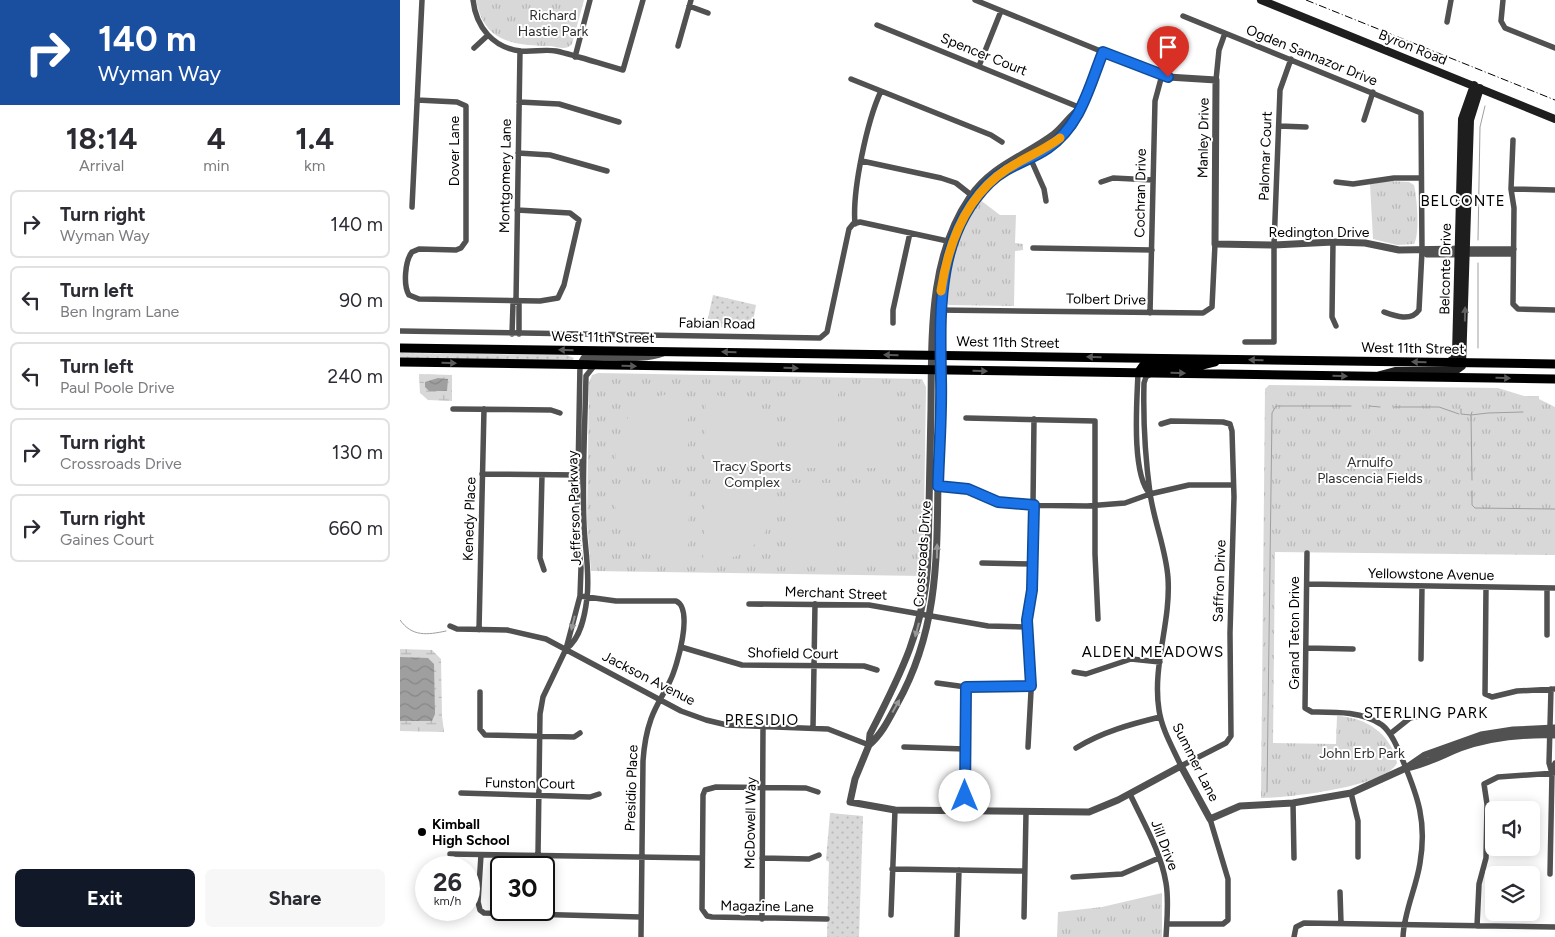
<!DOCTYPE html>
<html lang="en">
<head>
<meta charset="utf-8">
<style>
	:root { --surface:#fff; --page:#f7f7f7; --text:#2b2b33; --muted:#7c7c81; --line:#e1e1e2; --accent:#111827 }
	body { margin:0; font-family:Figtree,sans-serif; background:var(--page); color:var(--text); height:100vh; display:flex; flex-direction:column; font-size:19px; white-space:nowrap }
	* { box-sizing:border-box; margin:0 }
	p { font-size:16px; color:var(--muted) }
	.icon { flex:none; width:28px; height:28px; fill:none; stroke:currentColor; stroke-width:2; stroke-linecap:round; stroke-linejoin:round }
	.map { position:relative; flex:1; overflow:hidden }
	.side { display:flex; flex-direction:column; background:var(--surface); width:400px }
	.side>* { flex:none }
	.guide { background:#1a4fa0; color:#fff; overflow:hidden }
	.fabs { position:absolute; left:1085px; top:801px; display:grid; gap:10px }
	.fabs a { display:grid; place-items:center; width:55px; height:55px; border-radius:8px; background:var(--surface); box-shadow:0 2px 12px #0003; font-size:25px }
	.speed { position:absolute; left:15px; top:856px; display:flex; gap:10px; font-size:25px; font-weight:700; text-align:center }
	.speed>* { display:grid; place-content:center; width:65px; height:65px; border-radius:50%; background:var(--surface); box-shadow:0 2px 12px #0003; line-height:1 }
	.speed small { font-size:12px; font-weight:400 }
	.speed .limit { border:2px solid #111; border-radius:8px; background:#fff; color:#111 }
	.pin { position:absolute; display:grid; place-items:center; width:42px; height:42px; color:#fff; margin:-51px -21px; border-radius:50% 50% 50% 0; rotate:-45deg; box-shadow:0 0 5px #0007 }
	.pin .icon { rotate:45deg }
	.me { position:absolute; width:55px; margin:-28px; rotate:0deg; stroke-linejoin:round; filter:drop-shadow(0 0 4px #0008) }
	.turn { display:flex; align-items:center; gap:18px; height:105px; padding:0 15px; font-size:22px }
	.turn .icon { width:65px; height:65px; stroke-width:2.5 }
	.turn b { display:block; font-size:35px; line-height:42px }
	.eta { display:flex; justify-content:space-evenly; align-items:center; height:85px; text-align:center }
	.eta b { font-size:30px; font-weight:700; line-height:35px }
	.action { display:flex; gap:10px; margin-top:auto; padding:10px 15px }
	.action a { flex:1; height:58px; border-radius:8px; background:var(--accent); color:#fff; font-size:20px; font-weight:700; line-height:58px; text-align:center }
	.action a+a { background:var(--page); color:var(--text) }
	ul { padding:0; list-style:none }
	li { display:flex; align-items:center; gap:15px; height:68px; margin:0 10px 8px; padding:0 5px; border:2px solid var(--line); border-radius:8px }
	li div { flex:1 }
	li b { display:block; font-size:19px }
	li em { font-style:normal }
	main { display:flex; flex:1; min-height:0 }
	.map>svg:first-child { display:block }
	.grass { fill:url(#grass-dots) }
	.wetland { fill:url(#wetland-marsh) }
	.park { fill:url(#park-tufts) }
	.pitch { fill:#d8d8d8 }
	.water { fill:url(#water-waves) }
	.lines { fill:none; stroke-linecap:round; stroke-linejoin:round }
	.stream { stroke:#9f9f9f; stroke-width:1 }
	.minor { stroke:#515151; stroke-width:5.5 }
	.tertiary { stroke:#515151; stroke-width:7 }
	.secondary { stroke:#1e1e1e; stroke-width:8 }
	.primary { stroke:#000; stroke-width:9 }
	.rail { stroke:#000; stroke-width:1; stroke-dasharray:8 2.5 1 2.5; stroke-linecap:butt }
	.oneway { fill:#626262 }
	.oneway2 { fill:#595959 }
	.oneway3 { fill:#979797 }
	.route-casing { stroke:#114b97; stroke-width:12 }
	.route { stroke:#1a73e8; stroke-width:9 }
	.slow { stroke:#f59e0b; stroke-width:9 }
	.poi-dot { fill:#000; stroke:#fff; stroke-width:2 }
	.labels { text-anchor:middle; stroke-width:4; stroke-linejoin:round; paint-order:stroke }
	.park-label { font-size:14px; fill:#2f2f2f; stroke:#fff }
	.street-label { font-size:14px; fill:#000; stroke:#fff }
	.poi-label { font-size:14px; font-weight:bold; fill:#000; stroke:#fff; text-anchor:start }
	.neighbourhood-label { font-size:15px; letter-spacing:1px; fill:#000; stroke:#fff }
</style>
</head>
<body>
<main>
<section class="side">
<div class="guide">
<div class="turn"><svg class="icon" aria-label="right" viewBox="0 0 24 24"><path d="M7 20v-9h11M14 6l5 5-5 5"/></svg><div><b>140 m</b>Wyman Way</div></div>
</div>
<div class="eta">
<div><b>18:14</b><p>Arrival</p></div>
<div><b>4</b><p>min</p></div>
<div><b>1.4</b><p>km</p></div>
</div>
<ul>
<li><svg class="icon" aria-label="right" viewBox="0 0 24 24"><path d="M7 20v-9h11M14 6l5 5-5 5"/></svg><div><b>Turn right</b><p>Wyman Way</p></div><em>140 m</em></li>
<li><svg class="icon" aria-label="left" viewBox="0 0 24 24"><path d="M17 20v-9H6M10 6l-5 5 5 5"/></svg><div><b>Turn left</b><p>Ben Ingram Lane</p></div><em>90 m</em></li>
<li><svg class="icon" aria-label="left" viewBox="0 0 24 24"><path d="M17 20v-9H6M10 6l-5 5 5 5"/></svg><div><b>Turn left</b><p>Paul Poole Drive</p></div><em>240 m</em></li>
<li><svg class="icon" aria-label="right" viewBox="0 0 24 24"><path d="M7 20v-9h11M14 6l5 5-5 5"/></svg><div><b>Turn right</b><p>Crossroads Drive</p></div><em>130 m</em></li>
<li><svg class="icon" aria-label="right" viewBox="0 0 24 24"><path d="M7 20v-9h11M14 6l5 5-5 5"/></svg><div><b>Turn right</b><p>Gaines Court</p></div><em>660 m</em></li>
</ul>
<div class="action"><a>Exit</a><a>Share</a></div>
</section>
<div class="map">
<svg width="1155" height="937" viewBox="0 0 1155 937">
	<defs>
		<pattern id="grass-dots" width="8" height="8" patternUnits="userSpaceOnUse" patternTransform="scale(1.25)"><rect width="8" height="8" fill="#d8d8d8"/><path d="M2 2h.1M6 6h.1" fill="none" stroke="#b8b8b8" stroke-width="1.8" stroke-linecap="round"/></pattern>
		<pattern id="wetland-marsh" width="20" height="14" patternUnits="userSpaceOnUse" patternTransform="scale(1.25)"><rect width="20" height="14" fill="#d8d8d8"/><path d="M1 5h8M5 5V1M11 12h8M15 12V8" fill="none" stroke="#b8b8b8"/></pattern>
		<pattern id="park-tufts" width="24" height="20" patternUnits="userSpaceOnUse" patternTransform="scale(1.25)"><rect width="24" height="20" fill="#d8d8d8"/><path d="M3 7l-1-3M5 7V3M7 7l1-3M15 17l-1-3M17 17v-4M19 17l1-3" fill="none" stroke="#b8b8b8"/></pattern>
		<pattern id="water-waves" width="16" height="10" patternUnits="userSpaceOnUse" patternTransform="scale(1.25)"><rect width="16" height="10" fill="#9f9f9f"/><path d="M0 5q4-4 8 0t8 0" fill="none" stroke="#878787"/></pattern>
	</defs>
	<rect width="100%" height="100%" fill="#fff"/>
	<path class="grass" d="M313 295 356 305 352 328 306 327Z
		M0 353 167 355 174 358 172 361 0 358Z
		M430 813 463 816 459 937H427L429 862 426 860Z"/>
	<path class="wetland" d="M19 374 52 375V401L28 400 20 393Z
		M0 649 32 650 41 659 42 716 44 732 0 731Z"/>
	<path class="park" d="M76 0H184L172 44C166 51 158 47 150 46 114 45 84 43 76 0Z
		M989 181 1009 182 1014 185C1017 197 1020 234 1014 244L997 245 973 239 970 184Z
		M579 199 600 215H616L615 243 623 244V250L615 251 614 306 549 305 544 301C542 270 562 225 579 199Z
		M198 373 522 379 526 387 523 576 191 571 187 523 189 383 192 375Z
		M869 385 1098 388 1124 396H1139V399L1155 407V555L875 552 873 743 936 744 937 716C965 717 991 733 997 763 986 787 886 798 861 798L865 389Z
		M762 893V937H657L658 912 702 907Z"/>
	<path class="pitch" d="M448 389 495 390V468H448Z
		M391 390H438V468H390Z
		M283 392 288 396V460L284 465H216C214 436 227 407 256 397 264 394 275 394 283 392Z
		M306 394C335 395 370 412 377 444 379 451 378 460 379 467H308L305 462Z
		M388 483H435V561H388Z
		M448 483 495 484 494 562H447Z
		M217 486 282 487 289 492 288 559C245 572 215 526 212 489Z
		M306 487H376C376 520 364 547 331 558 323 560 312 560 303 561Z"/>
	<path class="water" d="M38 378 48 379 47 391H29L25 387V382Z
		M0 657 28 658 34 664 35 714 32 721H0Z"/>
	<g class="lines">
		<path class="stream" d="M1078 240 1080 127 1085 106
			M1078 263V348
			M969 406 980 407
			M994 407H1039L1059 414
			M1061 409V414L1071 415 1072 480
			M1072 412 1071 415 1088 413 1123 412
			M1072 491V505L1075 508 1155 509
			M0 620C12 637 27 635 46 631
			M867 792 872 413 876 406H951"/>
		<path class="minor" d="M73 0C76 27 93 48 121 51 133 52 145 49 156 51 178 56 201 64 223 70L243 0
			M575 0 703 52
			M1103 0 1101 21 1105 28 1155 48
			M289 6 308 13
			M783 16 1021 113 1022 251 1019 310C1011 322 995 316 984 312
			M1047 22 1051 0
			M477 25 681 108
			M278 46 291 0
			M74 48 87 36
			M175 57 190 0
			M579 66 601 11
			M451 79 481 91
			M816 80 819 50 825 33
			M17 100 57 102 66 106V241L61 248 56 250 19 249 12 252C5 261 3 285 9 295L19 299 140 301 158 298 164 285 179 220 170 213 117 210
			M119 102 159 104 219 122
			M964 120 973 92
			M879 126 906 127
			M1113 140 1111 189 1114 208 1113 304 1118 309 1155 310
			M118 153 150 155 207 171
			M628 153 644 189 646 201
			M462 161 541 178 556 183 575 198
			M701 182 713 178 753 180
			M936 182 953 184 994 178H1021
			M1111 189 1155 190
			M12 207 22 0
			M455 224C452 191 467 121 481 91L591 135 602 142
			M933 242 932 317 936 326
			M633 248 752 250
			M1066 249H1114
			M1066 254H1113
			M537 310 803 313 812 307 815 244
			M750 313 755 101 762 75
			M493 323V310L510 233
			M0 331 420 338 427 332 449 229 453 224 460 222 552 242
			M112 334 113 304 116 301
			M119 334V304L116 301 120 51
			M845 342H874V245L880 90 891 59
			M738 373C737 400 731 474 750 494
			M751 374 746 377 744 383C743 421 745 456 750 493 754 522 766 549 768 578 771 623 752 666 759 710 762 730 773 748 781 766L826 743 831 736 830 633 834 497 832 431 830 424 823 422 771 421 761 424
			M53 409 151 410 160 413
			M566 418 695 421V554L698 619
			M82 474 179 475
			M142 475 140 558 144 570
			M538 485 568 489 599 502 613 505 687 506 725 503 750 494 789 485H833
			M907 553 905 708 912 712C934 712 962 711 982 725 992 733 998 749 1003 761 1018 797 1027 822 1020 863 1016 889 1004 911 1003 937
			M582 563 633 564
			M907 584 1155 588
			M1086 587 1085 694 1092 697 1117 691 1155 689
			M180 596 216 601H276C294 609 277 667 270 681 264 694 256 705 251 719 246 733 244 746 243 761L241 937
			M349 604 469 605 588 626 627 627
			M50 626 57 629 107 630 146 639 281 711 306 720 327 725 428 729 469 745
			M79 630 84 409
			M1147 635V588
			M281 647 342 665 464 666 477 670
			M906 648 953 649
			M166 649C181 638 185 615 187 598 190 573 185 549 184 525 182 475 185 425 186 376L194 366
			M1021 659 1022 586
			M674 672 686 674 731 659 760 662
			M537 683 566 687H631
			M1151 689 1149 763 1152 773
			M80 692V729L85 735 174 737 180 733
			M413 727 415 604
			M990 734 1010 718 1019 716
			M504 747 565 749
			M628 747 632 673 627 620 632 590 634 419
			M676 748C702 732 731 724 760 717
			M418 792 406 788 316 787 305 790 303 795 302 909 307 916 312 917 427 919
			M61 793 190 797 199 794
			M951 793 958 821V857
			M730 794C743 822 761 852 766 883 769 900 767 919 766 937
			M893 803 894 858
			M565 811 566 687
			M50 854 302 858
			M81 855 78 902 80 910 84 913 240 917
			M138 855 140 714 143 697 166 649 180 596 181 568 177 528 180 365
			M362 858 409 859 419 855
			M492 869 624 871
			M1150 874 1152 773 1155 763
			M673 877 722 874 759 858
			M940 892 941 923
			M491 915 495 810
			M624 917 626 813
			M362 919 363 727
			M767 924H823L828 920V879L810 819
			M1077 926 1079 884 1086 858 1087 804 1084 784 1098 777 1155 773
			M557 936 559 870
			M894 937 896 927 904 923 1155 927"/>
		<path class="tertiary" d="M681 108C670 115 664 126 654 134 625 156 592 165 570 197 528 258 532 337 531 409 530 458 529 507 528 556 526 625 501 674 470 734L469 745 455 779 450 802 495 810 689 812 718 800 781 766 810 819 840 806 893 803 951 793 1006 768 1025 755 1081 735 1113 730 1155 728
			M1022 251 1027 254H1063
			M180 365 184 358C210 354 238 362 263 353
			M469 745C482 734 489 719 497 704 538 631 537 560 538 478 539 446 541 413 541 381 541 351 538 321 541 291 546 240 572 189 617 163 637 151 657 145 672 126 684 110 695 72 703 52L768 77 816 80 815 244 874 245 933 242 965 243 999 250 1064 249
			M1006 768C1025 765 1042 755 1060 748 1091 737 1123 734 1155 735"/>
		<path class="secondary" d="M861 0 1155 119
			M1049 362 1054 359 1056 354 1062 119 1074 85
			M980 375 995 371H1055L1062 366 1070 120 1080 88"/>
		<path class="primary" d="M0 348 1155 364
			M0 362 1155 379
			M738 373 743 366 748 364 803 365 815 362"/>
		<path class="rail" d="M906 0 1155 100"/>
	</g>
	<defs><path id="oneway-solid" d="M-6-.8H1V-3.2L6.5 0L1 3.2V.8H-6Z" transform="scale(1.25)"/></defs>
	<use class="oneway" href="#oneway-solid" transform="translate(1065 314) rotate(-89)"/>
	<g class="oneway2">
		<use href="#oneway-solid" transform="translate(166 350) rotate(-179)"/>
		<use href="#oneway-solid" transform="translate(329 352) rotate(-179)"/>
		<use href="#oneway-solid" transform="translate(491 355) rotate(-179)"/>
		<use href="#oneway-solid" transform="translate(694 357) rotate(-179)"/>
		<use href="#oneway-solid" transform="translate(856 360) rotate(-179)"/>
		<use href="#oneway-solid" transform="translate(1019 362) rotate(-179)"/>
		<use href="#oneway-solid" transform="translate(49 363) rotate(1)"/>
		<use href="#oneway-solid" transform="translate(229 366) rotate(1)"/>
		<use href="#oneway-solid" transform="translate(391 368) rotate(1)"/>
		<use href="#oneway-solid" transform="translate(580 371) rotate(1)"/>
		<use href="#oneway-solid" transform="translate(778 373) rotate(1)"/>
		<use href="#oneway-solid" transform="translate(940 376) rotate(1)"/>
		<use href="#oneway-solid" transform="translate(1103 378) rotate(1)"/>
	</g>
	<g class="oneway3">
		<use href="#oneway-solid" transform="translate(537 551) rotate(-89)"/>
		<use href="#oneway-solid" transform="translate(173 623) rotate(104)"/>
		<use href="#oneway-solid" transform="translate(517 630) rotate(105)"/>
		<use href="#oneway-solid" transform="translate(496 706) rotate(-61)"/>
	</g>
	<g class="lines">
		<defs>
			<path id="route" d="M565 796 566 687 631 686 627 620 632 590 634 505 598 502 568 489 538 486C539 450 542 415 541 379 540 310 536 236 589 183 606 166 629 161 648 148 681 125 689 87 703 52L768 77"/>
		</defs>
		<use href="#route" class="route-casing"/>
		<use href="#route" class="route"/>
		<path class="slow" d="M541 291C548 244 566 196 607 169 624 158 643 151 660 138"/>
	</g>
	<circle class="poi-dot" cx="22" cy="832" r="5"/>
	<g class="labels">
		<g class="park-label">
			<text x="153" y="20">Richard<tspan x="153" dy="16">Hastie Park</tspan></text>
			<text x="970" y="467">Arnulfo<tspan x="970" dy="16">Plascencia Fields</tspan></text>
			<text x="352" y="471">Tracy Sports<tspan x="352" dy="16">Complex</tspan></text>
			<text x="962" y="758">John Erb Park</text>
		</g>
		<g class="street-label">
			<text transform="translate(1013 47) rotate(22)" y="5">Byron Road</text>
			<text transform="translate(584 54) rotate(22)" y="5">Spencer Court</text>
			<text transform="translate(912 55) rotate(22)" y="5">Ogden Sannazor Drive</text>
			<text transform="translate(803 138) rotate(-89)" y="5">Manley Drive</text>
			<text transform="translate(54 151) rotate(-90)" y="5">Dover Lane</text>
			<text transform="translate(865 156) rotate(-88)" y="5">Palomar Court</text>
			<text transform="translate(105 176) rotate(-89)" y="5">Montgomery Lane</text>
			<text transform="translate(740 193) rotate(-89)" y="5">Cochran Drive</text>
			<text x="919" y="237">Redington Drive</text>
			<text transform="translate(1045 269) rotate(-89)" y="5">Belconte Drive</text>
			<text transform="translate(706 299) rotate(1)" y="5">Tolbert Drive</text>
			<text transform="translate(317 323) rotate(1)" y="5">Fabian Road</text>
			<text transform="translate(203 337) rotate(1)" y="5">West 11th Street</text>
			<text transform="translate(608 342) rotate(1)" y="5">West 11th Street</text>
			<text transform="translate(1013 348) rotate(1)" y="5">West 11th Street</text>
			<text transform="translate(174 508) rotate(-92)" y="5">Jefferson Parkway</text>
			<text transform="translate(69 519) rotate(-88)" y="5">Kenedy Place</text>
			<text transform="translate(522 554) rotate(-86)" y="5">Crossroads Drive</text>
			<text transform="translate(1031 574) rotate(1)" y="5">Yellowstone Avenue</text>
			<text transform="translate(819 581) rotate(-88)" y="5">Saffron Drive</text>
			<text transform="translate(436 593) rotate(2)" y="5">Merchant Street</text>
			<text transform="translate(894 633) rotate(-90)" y="5">Grand Teton Drive</text>
			<text transform="translate(393 653) rotate(1)" y="5">Shofield Court</text>
			<text transform="translate(249 678) rotate(27)" y="5">Jackson Avenue</text>
			<text transform="translate(796 762) rotate(63)" y="5">Summer Lane</text>
			<text transform="translate(130 783) rotate(1)" y="5">Funston Court</text>
			<text transform="translate(231 788) rotate(-88)" y="5">Presidio Place</text>
			<text transform="translate(350 823) rotate(-89)" y="5">McDowell Way</text>
			<text transform="translate(765 845) rotate(69)" y="5">Jill Drive</text>
			<text transform="translate(367 906) rotate(1)" y="5">Magazine Lane</text>
		</g>
		<g class="poi-label">
			<text x="32" y="829">Kimball<tspan x="32" dy="16">High School</tspan></text>
		</g>
		<g class="neighbourhood-label">
			<text x="1063" y="206">BELCONTE</text>
			<text x="753" y="657">ALDEN MEADOWS</text>
			<text x="1026" y="718">STERLING PARK</text>
			<text x="362" y="725">PRESIDIO</text>
		</g>
	</g>
</svg>
<div class="fabs">
<a><svg class="icon" aria-label="sound" viewBox="0 0 24 24"><path d="M4 9h4l5-4v14l-5-4H4zM17 9q2 3 0 6"/></svg></a>
<a><svg class="icon" aria-label="layers" viewBox="0 0 24 24"><path d="M12 4l9 5-9 5-9-5zM3 14l9 5 9-5"/></svg></a>
</div>
<div class="speed"><div>26<small>km/h</small></div><div class="limit">30</div></div>
<div class="pin" style="left:768px;top:77px;background:#d93025"><svg class="icon" aria-label="arrive" viewBox="0 0 24 24"><path d="M6 21V4h12l-3 4 3 4H6"/></svg></div>
<svg class="me" style="left:565px;top:796px" viewBox="-20 -20 40 40"><circle r="19" fill="#fff"/><path d="M0-13L10 11 0 6-10 11z" fill="#1a73e8"/></svg>
</div>
</main>
</body>
</html>
